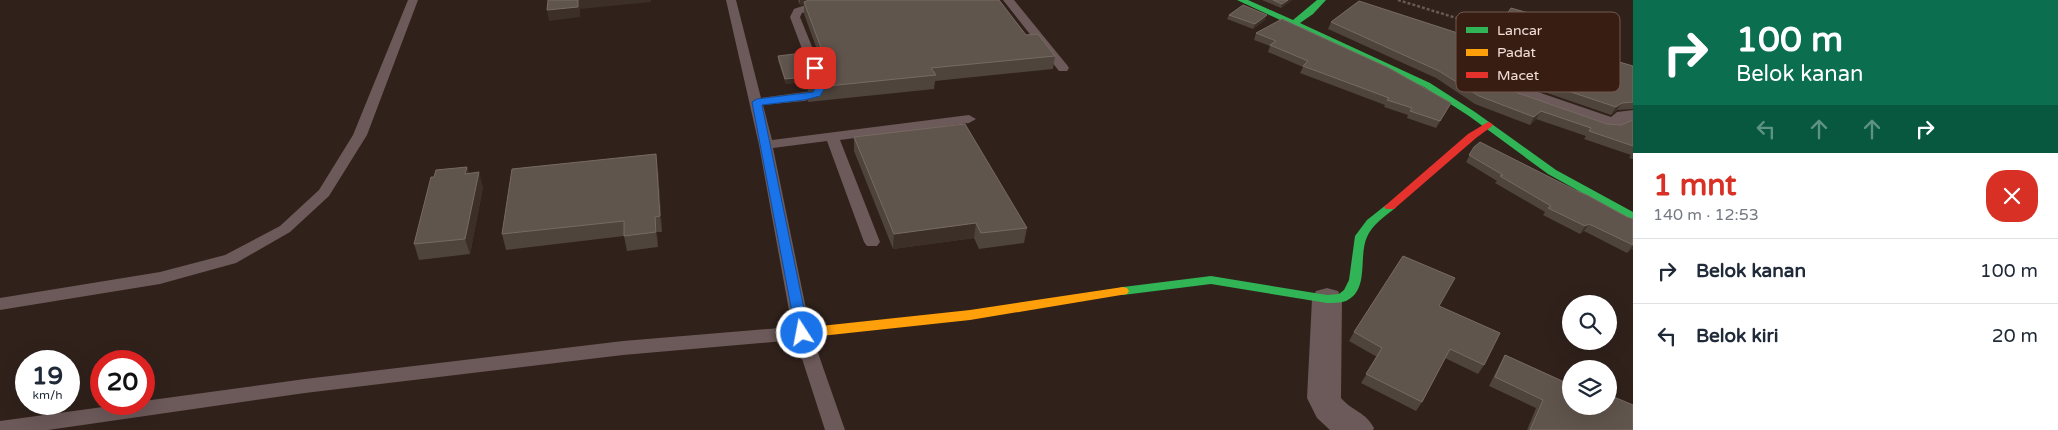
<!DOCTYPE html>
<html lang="id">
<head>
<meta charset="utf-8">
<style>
	:root { --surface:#fff; --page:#f6f6f7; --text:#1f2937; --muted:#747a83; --line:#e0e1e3; --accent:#d93025 }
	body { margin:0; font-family:"Varela Round",sans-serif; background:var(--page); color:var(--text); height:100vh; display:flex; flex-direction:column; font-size:19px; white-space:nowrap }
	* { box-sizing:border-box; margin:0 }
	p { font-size:16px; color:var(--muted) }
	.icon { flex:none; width:28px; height:28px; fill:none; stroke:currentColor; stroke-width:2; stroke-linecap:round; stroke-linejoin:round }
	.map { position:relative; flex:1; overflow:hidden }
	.side { display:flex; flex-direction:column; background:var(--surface); width:425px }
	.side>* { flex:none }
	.top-card { background:#0b6e4f; color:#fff; overflow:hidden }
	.fabs { position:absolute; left:1562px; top:295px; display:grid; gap:10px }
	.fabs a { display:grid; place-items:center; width:55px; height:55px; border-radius:50%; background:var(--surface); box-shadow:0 5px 20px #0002; font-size:25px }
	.speed { position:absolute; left:15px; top:350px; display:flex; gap:10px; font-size:25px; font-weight:700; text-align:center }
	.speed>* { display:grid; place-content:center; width:65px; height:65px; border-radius:50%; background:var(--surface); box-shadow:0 5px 20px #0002; line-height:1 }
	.speed small { font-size:12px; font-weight:400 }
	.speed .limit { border:8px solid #d22; background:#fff; color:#111 }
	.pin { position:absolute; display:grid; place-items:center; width:42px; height:42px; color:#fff; margin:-21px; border-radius:10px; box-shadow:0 2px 8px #0006 }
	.me { position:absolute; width:55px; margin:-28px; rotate:349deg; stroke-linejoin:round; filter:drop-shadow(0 0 4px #0008) }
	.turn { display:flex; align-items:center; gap:18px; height:105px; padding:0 20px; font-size:22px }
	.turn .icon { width:65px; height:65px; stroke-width:2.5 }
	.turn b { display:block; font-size:35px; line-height:42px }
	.lanes { display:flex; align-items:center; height:48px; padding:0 20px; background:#0003; justify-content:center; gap:25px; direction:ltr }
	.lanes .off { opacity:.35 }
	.round { display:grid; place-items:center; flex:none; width:52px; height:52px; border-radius:20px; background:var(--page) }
	.head { display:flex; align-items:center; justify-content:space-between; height:85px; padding:0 20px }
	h1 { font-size:30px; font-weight:700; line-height:38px; color:var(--accent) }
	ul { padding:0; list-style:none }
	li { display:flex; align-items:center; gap:15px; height:65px; padding:0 20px; border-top:1px solid var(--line) }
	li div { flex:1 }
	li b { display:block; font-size:19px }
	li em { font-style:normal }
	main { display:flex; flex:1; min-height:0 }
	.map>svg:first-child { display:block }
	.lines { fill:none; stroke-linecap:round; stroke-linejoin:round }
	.path { stroke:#685957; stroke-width:2.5; stroke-dasharray:3 2; stroke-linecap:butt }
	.lane { fill:#6c5959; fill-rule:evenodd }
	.street { fill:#6c5959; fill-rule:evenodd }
	.fast { fill:#30b455; fill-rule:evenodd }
	.slow { fill:#ff9f0a; fill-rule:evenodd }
	.jam { fill:#e5322d; fill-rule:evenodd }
	.wall { fill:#4e443c }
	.shaded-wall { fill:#3b2f28 }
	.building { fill:#60554d; stroke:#776a63 }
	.route { fill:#1a73e8; stroke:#114b97 }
	.key { fill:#381d13; stroke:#70584e; stroke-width:1 }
	.key-label { font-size:14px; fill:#f3e0d9 }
</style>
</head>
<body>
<main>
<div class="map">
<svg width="1633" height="430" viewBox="0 0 1633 430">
	<rect width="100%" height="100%" fill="#30211b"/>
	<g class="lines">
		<path class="path" d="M1398 0 1479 25"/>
		<path class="lane" d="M408 0H418L367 135 329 196 290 232 236 263 160 284 0 310V298L160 272 225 255 280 226 319 190 353 135Z
			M726 0H736L761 98 812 91 816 86 790 17 794 9C804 5 819 0 827 5L826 7 802 13 800 17 828 86 821 97 804 101 763 105 772 140 969 115 976 119 969 123 840 140 880 242 877 246H867L864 242 827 141 773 148 811 333 845 430H825L796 340 623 355 305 393 48 430H0V421L125 404H144V401L305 379 623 341 792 327 759 145Z
			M1003 0H1014L1067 65 1069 68 1067 71H1059Z"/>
		<path class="street" d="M1503 80 1611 117 1617 112 1633 110V124C1622 129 1617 133 1603 130L1495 92 1492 87 1495 82Z
			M1327 288 1338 291 1342 299 1341 398C1352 411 1366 412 1374 428L1373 430H1330L1317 418 1307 398 1312 299 1316 291Z"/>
		<path class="fast" d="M1237 0H1248L1293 20 1317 0H1326L1313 14 1300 23 1430 83 1475 112 1556 170 1633 212V221L1548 174 1469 116 1424 87Z
			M1390 204 1396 207 1394 209C1384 217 1372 225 1367 237 1358 256 1370 290 1346 301 1340 303 1333 303 1327 303L1211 284 1123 295 1119 294 1117 291 1119 288 1123 287 1211 276 1327 295 1339 294 1344 290 1349 280 1355 236 1367 220 1386 205Z"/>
		<path class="slow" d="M1123 287 1127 288 1129 291 1127 294 970 320 802 338 797 336 795 333 797 330 802 328 970 310Z"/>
		<path class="jam" d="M1488 122 1491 123 1493 125 1491 127 1476 138 1394 209H1386L1384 207 1386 205 1468 134Z"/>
	</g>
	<path class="wall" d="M798 0H999L1026 35 1055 56 1053 69 935 81 934 89 808 102V90H804L802 82 786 84 778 60V56L814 86 813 87 823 84 827 77 804 14V5H800Z
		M1262 0H1292L1281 8Z
		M1229 15 1265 20 1253 29 1227 19Z
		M1331 22 1467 36 1499 26 1534 23 1603 53 1600 56 1633 66V109L1617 110 1611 115 1504 78 1495 80 1498 86 1607 124 1621 125 1633 120V159L1629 158 1631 155 1584 139 1586 136 1536 119 1530 125 1475 104 1436 78 1328 29Z
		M1256 33 1447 110 1436 128 1407 118 1408 115 1384 107 1385 105 1300 73 1303 67 1268 52 1270 46 1254 40Z
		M854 137 1027 228 1024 243 979 249 974 238 893 249 854 151Z
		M1474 147 1627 217 1633 219V250L1632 249 1627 253 1584 231 1580 234 1543 215 1545 212 1495 183 1497 181 1466 162Z
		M467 167 469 173 483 187 470 254 419 260 414 244 434 177Z
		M658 168 662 232H657L658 247 627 251 624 236 506 250 502 234Z
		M1439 306 1484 365 1478 374 1445 358 1422 402 1416 411 1361 383 1377 357 1349 341 1354 332Z
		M1505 355 1609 402 1614 397 1633 430H1527L1536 408 1489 386 1500 364Z"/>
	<path class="shaded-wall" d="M578 0H651V2L580 9V17L549 21 547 10Z
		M800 0H833L804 2V5H800Z
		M1288 0H1292L1281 8 1282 4Z
		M1267 15 1265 20 1253 29 1255 24Z
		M1508 71 1504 78 1495 80 1494 79 1498 73Z
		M802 77V82L786 84 785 79Z
		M814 81V86L812 88H808V90H804V85Z
		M1622 103 1617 110 1611 115 1616 107Z
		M1541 111 1536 119 1530 125 1534 117Z
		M656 154 658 168 662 232 660 216Z
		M467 167 471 182 465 174Z
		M479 172 483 187 470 254 465 239Z
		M655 217 657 232 658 247 656 232Z
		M976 223 974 238 893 249 894 234Z
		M1589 224 1584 231 1580 234 1585 226Z
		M1633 245V248L1632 249 1627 253Z"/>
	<path class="building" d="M548 0H578V7L547 10Z
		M809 0H999L1026 35 1038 34 1055 56 931 68 936 75 808 88 823 84 830 72 804 2Z
		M1273 0H1288L1282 4Z
		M1359 1 1467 36 1479 20 1499 26 1511 8 1539 16 1534 23 1607 45 1599 56 1633 66V102L1622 103 1616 107 1508 71 1498 73 1494 79 1498 86 1607 124 1621 125 1633 120V146L1589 131 1591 128 1541 111 1534 117 1479 96 1439 71 1331 22Z
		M1243 5 1267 15 1255 24 1229 15Z
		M1282 19 1389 68 1451 103 1440 121 1410 111 1412 108 1387 100 1389 98 1303 66 1308 61 1270 45 1276 41 1256 33Z
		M803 53 814 81 811 84 804 85 802 77 785 79 778 56Z
		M965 124 1027 228 981 233 976 223 894 234 854 137Z
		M1480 142 1577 191 1587 195 1627 217 1633 219V245L1589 224 1585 226 1548 208 1551 206 1500 176 1503 175 1469 155 1474 147Z
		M656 154 660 216 655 217 656 232 624 236V221L502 234 512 169Z
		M467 167 465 174 479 172 465 239 414 244 431 177H434L436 170Z
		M1403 256 1455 278 1439 306 1500 333 1484 365 1450 349 1422 402 1366 374 1382 348 1354 332Z
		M1505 355 1571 385V406H1609V402L1612 403 1614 397 1633 405V430H1530L1543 400 1495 377Z"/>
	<path class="route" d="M815 66 819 68 826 86 820 96 804 100 762 105 809 333 807 337H798L796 333 752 102 757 99 813 92 817 86 810 68Z"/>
	<rect x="1456" y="12" width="164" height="80" rx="8" class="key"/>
	<rect x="1466" y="27" width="22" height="6" fill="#30b455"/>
	<rect x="1466" y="49" width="22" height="7" fill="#ff9f0a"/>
	<rect x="1466" y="72" width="22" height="6" fill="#e5322d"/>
	<g class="key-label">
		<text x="1497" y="35">Lancar</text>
		<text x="1497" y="57">Padat</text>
		<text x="1497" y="80">Macet</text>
	</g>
</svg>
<div class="fabs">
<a><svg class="icon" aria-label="search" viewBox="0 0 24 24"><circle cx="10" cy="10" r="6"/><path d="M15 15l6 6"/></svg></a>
<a><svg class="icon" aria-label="layers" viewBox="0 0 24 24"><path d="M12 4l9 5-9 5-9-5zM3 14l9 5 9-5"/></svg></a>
</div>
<div class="speed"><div>19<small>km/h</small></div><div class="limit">20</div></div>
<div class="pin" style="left:815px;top:68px;background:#d93025"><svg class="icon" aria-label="arrive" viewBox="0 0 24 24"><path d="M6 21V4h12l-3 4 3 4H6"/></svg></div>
<svg class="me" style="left:802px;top:333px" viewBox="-20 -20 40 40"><circle r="17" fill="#1a73e8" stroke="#fff" stroke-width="3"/><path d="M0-11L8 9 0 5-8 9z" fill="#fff"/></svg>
</div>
<section class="side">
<div class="top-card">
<div class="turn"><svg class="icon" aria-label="right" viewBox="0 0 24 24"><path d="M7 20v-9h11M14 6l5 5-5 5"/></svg><div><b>100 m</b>Belok kanan</div></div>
<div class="lanes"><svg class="icon off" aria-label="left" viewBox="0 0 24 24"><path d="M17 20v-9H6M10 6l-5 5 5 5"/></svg><svg class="icon off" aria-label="ahead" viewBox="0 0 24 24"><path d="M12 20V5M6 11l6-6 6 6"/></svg><svg class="icon off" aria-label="ahead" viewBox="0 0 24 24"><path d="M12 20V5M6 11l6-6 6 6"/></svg><svg class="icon" aria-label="right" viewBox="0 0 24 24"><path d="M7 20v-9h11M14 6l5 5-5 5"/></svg></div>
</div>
<div class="head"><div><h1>1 mnt</h1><p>140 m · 12:53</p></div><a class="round" style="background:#d93025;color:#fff"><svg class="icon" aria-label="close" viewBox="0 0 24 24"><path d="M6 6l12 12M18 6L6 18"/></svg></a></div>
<ul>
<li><svg class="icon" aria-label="right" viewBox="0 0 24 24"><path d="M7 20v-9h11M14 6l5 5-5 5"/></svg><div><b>Belok kanan</b></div><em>100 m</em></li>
<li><svg class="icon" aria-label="left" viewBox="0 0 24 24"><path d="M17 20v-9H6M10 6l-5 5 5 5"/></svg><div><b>Belok kiri</b></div><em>20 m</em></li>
</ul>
</section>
</main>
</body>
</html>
